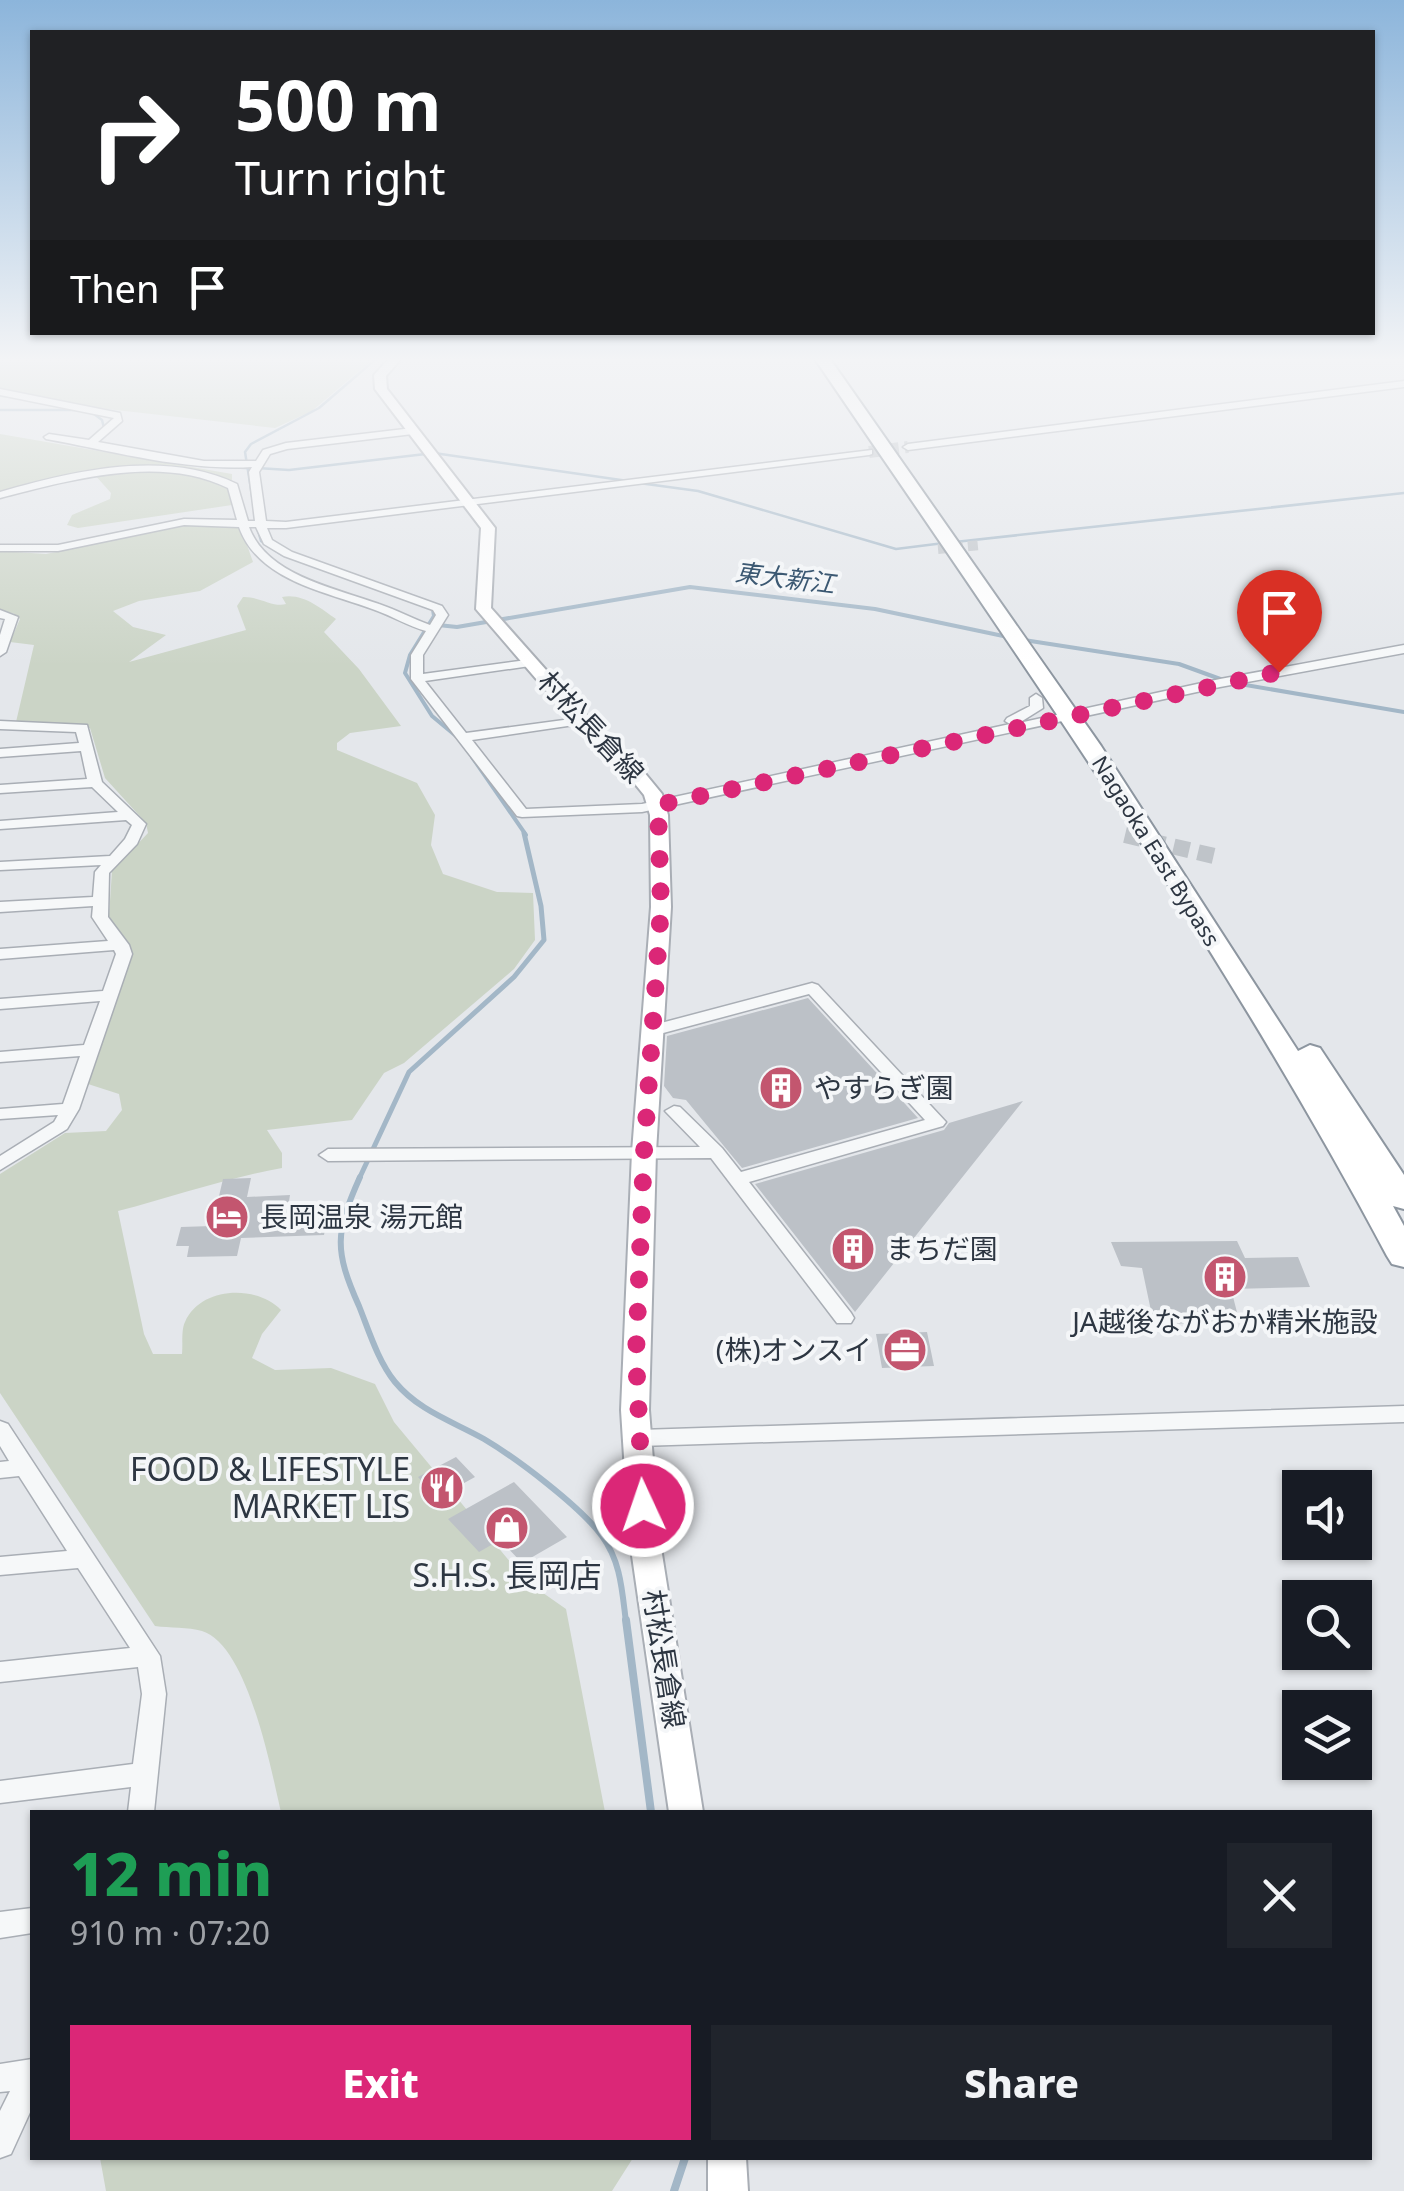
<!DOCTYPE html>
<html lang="en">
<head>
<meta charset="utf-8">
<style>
	:root { --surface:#171b24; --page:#20242c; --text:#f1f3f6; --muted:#9ea1a6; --accent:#db2777 }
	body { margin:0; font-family:"Noto Sans","Noto Sans JP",sans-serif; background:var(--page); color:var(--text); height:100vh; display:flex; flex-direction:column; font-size:38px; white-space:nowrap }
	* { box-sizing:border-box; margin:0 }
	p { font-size:32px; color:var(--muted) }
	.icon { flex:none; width:55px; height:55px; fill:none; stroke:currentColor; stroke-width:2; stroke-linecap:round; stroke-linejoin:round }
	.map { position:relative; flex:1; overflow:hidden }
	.side { position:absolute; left:30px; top:1810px; width:1342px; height:350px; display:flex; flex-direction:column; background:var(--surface); border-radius:0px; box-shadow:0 2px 8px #0004 }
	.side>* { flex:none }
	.guide { position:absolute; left:30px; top:30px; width:1345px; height:305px; border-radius:0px; box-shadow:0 2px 8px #0004; background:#202124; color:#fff; overflow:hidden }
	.tools { position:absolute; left:1282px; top:1470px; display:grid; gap:20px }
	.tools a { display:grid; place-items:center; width:90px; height:90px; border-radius:0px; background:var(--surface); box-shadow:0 2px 8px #0004; font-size:50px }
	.pin { position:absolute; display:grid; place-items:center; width:85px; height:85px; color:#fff; margin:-102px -42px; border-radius:50% 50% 50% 0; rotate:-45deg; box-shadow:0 0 10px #0007 }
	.pin .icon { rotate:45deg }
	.me { position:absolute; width:110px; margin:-55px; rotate:357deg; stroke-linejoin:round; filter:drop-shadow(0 0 8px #0008) }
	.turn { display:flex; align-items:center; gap:35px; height:210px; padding:0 40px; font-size:45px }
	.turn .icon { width:130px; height:130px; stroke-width:2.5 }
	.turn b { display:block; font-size:70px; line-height:85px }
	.then { display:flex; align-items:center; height:95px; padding:0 40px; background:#0003; gap:20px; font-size:38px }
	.round { display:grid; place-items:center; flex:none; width:105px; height:105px; border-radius:0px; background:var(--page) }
	.headline { display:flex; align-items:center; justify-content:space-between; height:170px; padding:0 40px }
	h1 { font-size:60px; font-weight:800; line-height:75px; color:#1e9e55 }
	.action { display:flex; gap:20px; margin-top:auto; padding:20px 40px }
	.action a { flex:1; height:115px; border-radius:0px; background:var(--accent); color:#fff; font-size:40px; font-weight:800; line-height:115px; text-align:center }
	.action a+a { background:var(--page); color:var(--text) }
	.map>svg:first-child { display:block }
	.green { fill:#cbd4c6 }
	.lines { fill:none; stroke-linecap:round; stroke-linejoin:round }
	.stream-far4 { stroke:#a3b7c7; stroke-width:2.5 }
	.stream-far3 { stroke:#a3b7c7; stroke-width:4 }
	.stream-far2 { stroke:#a3b7c7; stroke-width:5 }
	.stream-far1 { stroke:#a3b7c7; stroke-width:6 }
	.stream { stroke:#a3b7c7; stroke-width:8 }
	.building { fill:#bcc1c7 }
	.street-tunnel-far1 { stroke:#bfc4c9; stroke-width:10; stroke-dasharray:10 5; stroke-linecap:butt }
	.street-tunnel { stroke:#bfc4c9; stroke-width:16; stroke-dasharray:16 9; stroke-linecap:butt }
	.secondary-tunnel { stroke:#bfc4c9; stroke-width:12; stroke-dasharray:12 6; stroke-linecap:butt }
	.street-casing { stroke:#a9aeb5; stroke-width:3 }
	.secondary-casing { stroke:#a9aeb5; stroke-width:4 }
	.highway-casing { stroke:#8d96a0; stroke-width:4 }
	.street { fill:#f6f8f9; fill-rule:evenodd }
	.secondary { fill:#fff; fill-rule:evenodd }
	.highway { fill:#fff; fill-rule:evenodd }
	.route { stroke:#db2777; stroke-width:18; stroke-dasharray:0 32.4 }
	.labels { text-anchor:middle; stroke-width:8; stroke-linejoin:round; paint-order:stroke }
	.far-street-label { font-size:22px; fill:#2d3642; stroke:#f4f6f8 }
	.far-water-label { font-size:25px; font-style:italic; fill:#3b5872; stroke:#f4f6f8 }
	.street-label { font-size:28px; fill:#2d3642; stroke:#f4f6f8 }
	.poi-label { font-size:28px; fill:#2d3642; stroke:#f4f6f8; text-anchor:start }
	.near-poi-label { font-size:32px; fill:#2d3642; stroke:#f4f6f8; text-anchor:end }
</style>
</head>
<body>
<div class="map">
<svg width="1404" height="2191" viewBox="0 0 1404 2191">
	<rect width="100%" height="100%" fill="#e4e7eb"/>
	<path class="green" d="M0 359H373L312 411 275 428 0 397Z
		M0 434 232 474V505L78 528 67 525 72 515 110 499 111 493 94 474 0 492Z
		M189 525 241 528 253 562 200 591 139 601 113 611 133 627 166 635 129 662 246 630 237 606 243 597C258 596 274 608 286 604L282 597C303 593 320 608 336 619L324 632 359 669 401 726 350 733 337 743V750L417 783 435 815 431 845 443 874 497 892 533 893 535 940 514 969 404 1063 384 1073 352 1120 267 1130 282 1153V1168C226 1178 173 1197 118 1211L144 1334 153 1354H182C183 1344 181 1330 185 1322 201 1286 257 1285 281 1310L262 1334 252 1358 275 1370 331 1368 375 1384 394 1422 526 1581 566 1609 605 1812H281C271 1770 248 1645 202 1631 188 1627 170 1628 155 1626L0 1393V1174L65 1133 106 1131 122 1110 119 1094 88 1084 132 956 109 916 112 871 148 833 146 823 105 778 90 728 16 722 34 645 10 642 20 619 13 613 0 612V551L46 554Z
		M100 2158H633L612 2191H106Z"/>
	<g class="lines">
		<path class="stream-far4" d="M0 410H79
			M90 411 102 420 104 428
			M222 467 246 468
			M257 468 289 470 434 453 628 481
			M639 483 698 491 896 549 944 543
			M254 508 245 452 251 444 319 408 376 359
			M256 523 261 541 282 555
			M955 542 1404 493"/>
		<path class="stream-far3" d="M433 610 434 616 410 655 405 673 432 716 456 736
			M438 625 457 627 690 587 875 609 1008 637
			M1024 640 1179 664 1223 680
			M1234 683 1404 712
			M472 757 526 835"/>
		<path class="stream-far2" d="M359 1179 409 1072 514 977 544 940 541 906 524 833"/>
		<path class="stream-far1" d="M360 1177C335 1233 334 1250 359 1306 369 1331 378 1361 395 1382 419 1411 452 1421 484 1439 516 1458 580 1506 602 1536 621 1562 622 1591 626 1622"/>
		<path class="stream" d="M626 1620 651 1812
			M674 2191 685 2158"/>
	</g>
	<path class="building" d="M808 998 918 1118 742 1168 686 1100 673 1098 664 1086 667 1036Z
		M1023 1101 855 1312 755 1184 944 1130 949 1123Z
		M251 1178 247 1197 290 1195 286 1220 327 1219 324 1235 241 1238 237 1256 187 1257 189 1246H176L181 1227 212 1226 223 1179Z
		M1237 1241 1245 1258 1298 1257 1310 1287 1231 1289 1239 1320 1154 1325 1142 1268 1121 1266 1111 1242Z
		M927 1332 934 1366 882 1368 876 1334Z
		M456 1457 475 1477 437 1498 418 1477Z
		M514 1482 567 1537 522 1563 500 1540 479 1552 448 1519Z"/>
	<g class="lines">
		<path class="street-tunnel-far1" d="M938 549 980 545"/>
		<path class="street-tunnel" d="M1125 835 1214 856"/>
		<path class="secondary-tunnel" d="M869 452 908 447"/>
		<defs>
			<path id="street" d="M1404 381V387L908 450 903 447 908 444Z
				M0 389 120 413 122 421 98 442 204 461H256L263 450 286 443 413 428 418 431 413 434 287 449 270 454 259 472 266 521 286 522 872 450V454L869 455 286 528H267L272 540 292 552 442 606 448 615 423 655V674L534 659V665L530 666 425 681 466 733 586 717V723L581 724 472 740 526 809 642 804 1010 724 1005 721 1007 718 1030 706V698L1036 694 1042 698 1043 708 1019 723 1220 679 1404 645V653L1220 687 642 812 522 817 517 816 411 679V655L426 631C408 626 392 616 375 610 327 592 258 581 239 527L184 525 58 551H0V545H58L184 519 237 520 228 488C160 454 70 480 0 498V492C73 471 165 449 237 484L248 521H255L249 472 252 467C183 471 113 451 46 439L44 437 49 434 89 440 114 418 0 395ZM249 527H256L264 544 284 556 433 610 436 615 430 625C413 619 397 610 379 604 336 588 267 576 249 527Z
				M0 610 18 617 6 652 0 656V635L5 619 0 618Z
				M0 721 87 725 102 782 146 824 137 844 109 873 108 917 129 945 132 954 79 1109 67 1129 0 1170V1156L54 1122 58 1115 0 1119V1109L63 1104 80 1056 0 1062V1052L84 1045 100 1001 0 1009V999L103 991 116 954 114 950 0 959V949L108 941 92 917 93 906 0 912V902L93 897 95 872 101 865 0 870V862L110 856 125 839 132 825 126 820 0 829V821L118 812 92 787 0 793V785L87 779 81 751 0 757V749L79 743 76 732 0 729Z
				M812 983 818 985 946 1122 943 1126 749 1182 851 1313 854 1318 851 1323H837L711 1158 328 1161 319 1155 328 1149 700 1147 665 1111 674 1106 680 1107 722 1148 741 1172 925 1120 809 994 652 1036 644 1031 646 1027Z
				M1404 1406V1422L640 1446 632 1444 629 1438 632 1432 640 1430Z
				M0 1421 8 1424 160 1656 166 1694 154 1812H128L131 1787 0 1803V1781L133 1764 142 1694 138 1667 0 1682V1662L130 1648 78 1568 0 1575V1557L67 1551 19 1476 0 1478V1462L9 1461 0 1446Z
				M32 1908V1933L0 1938V1912Z
				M32 2059V2108L11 2154 0 2158V2111L10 2091 0 2092V2064Z"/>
			<path id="secondary" d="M389 359H401L386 376 387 389 495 528 491 608 587 716 639 766 662 794 668 815 671 907 656 1152 649 1410 659 1535 703 1812H669L629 1535 621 1410 632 1152 651 907 650 815 644 795 627 774 575 724 476 609 481 528 375 389 374 375Z
				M708 2158H746L748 2191H708Z"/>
			<path id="highway" d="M815 359H830L1101 746 1298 1051 1310 1045 1320 1048 1404 1175V1209L1393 1206 1404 1226V1267L1392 1264 1387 1256C1221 944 1014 651 815 359Z"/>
		</defs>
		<use href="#street" class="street-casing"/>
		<use href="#secondary" class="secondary-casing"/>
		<use href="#highway" class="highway-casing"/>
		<use href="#street" class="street"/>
		<use href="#secondary" class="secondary"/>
		<use href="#highway" class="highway"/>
	</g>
	<linearGradient id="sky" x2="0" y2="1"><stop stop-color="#8cb5db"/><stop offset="0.54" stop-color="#f3f4f6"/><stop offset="1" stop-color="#f3f4f6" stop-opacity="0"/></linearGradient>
	<rect width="1404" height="666" fill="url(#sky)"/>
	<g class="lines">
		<path class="route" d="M643 1506 636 1355 644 1152 661 907 658 805 1279 672"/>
	</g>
	<defs>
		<symbol id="building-disc" viewBox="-11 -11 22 22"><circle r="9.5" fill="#c3566f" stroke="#f4f6f8"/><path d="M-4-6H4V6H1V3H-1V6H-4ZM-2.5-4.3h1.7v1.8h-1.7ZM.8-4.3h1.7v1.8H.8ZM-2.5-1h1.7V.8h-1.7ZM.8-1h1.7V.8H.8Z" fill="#fff"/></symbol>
		<symbol id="hotel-disc" viewBox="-11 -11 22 22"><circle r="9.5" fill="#c3566f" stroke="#f4f6f8"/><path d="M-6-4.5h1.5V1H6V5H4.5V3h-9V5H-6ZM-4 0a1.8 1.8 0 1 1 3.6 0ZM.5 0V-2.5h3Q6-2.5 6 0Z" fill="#fff"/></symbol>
		<symbol id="office-disc" viewBox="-11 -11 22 22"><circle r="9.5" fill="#c3566f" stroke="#f4f6f8"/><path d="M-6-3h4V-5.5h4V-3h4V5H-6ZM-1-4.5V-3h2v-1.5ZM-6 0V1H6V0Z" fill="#fff"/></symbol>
		<symbol id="restaurant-disc" viewBox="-11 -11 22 22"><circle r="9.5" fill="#c3566f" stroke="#f4f6f8"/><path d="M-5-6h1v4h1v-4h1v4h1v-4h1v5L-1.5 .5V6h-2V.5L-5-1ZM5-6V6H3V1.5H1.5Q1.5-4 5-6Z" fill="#fff"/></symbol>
		<symbol id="shop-disc" viewBox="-11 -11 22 22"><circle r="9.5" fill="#c3566f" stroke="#f4f6f8"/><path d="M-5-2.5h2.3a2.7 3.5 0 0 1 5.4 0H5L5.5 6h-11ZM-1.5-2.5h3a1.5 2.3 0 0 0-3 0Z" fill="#fff"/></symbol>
	</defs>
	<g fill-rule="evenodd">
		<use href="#building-disc" x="756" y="1063" width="50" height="50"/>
		<use href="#hotel-disc" x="202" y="1192" width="50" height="50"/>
		<use href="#building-disc" x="828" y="1224" width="50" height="50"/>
		<use href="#building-disc" x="1200" y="1252" width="50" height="50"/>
		<use href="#office-disc" x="880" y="1325" width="50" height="50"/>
		<use href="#restaurant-disc" x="417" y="1463" width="50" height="50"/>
		<use href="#shop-disc" x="482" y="1503" width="50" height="50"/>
	</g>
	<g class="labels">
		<g class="far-street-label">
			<text transform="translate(1156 851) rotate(58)" y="8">Nagaoka East Bypass</text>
		</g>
		<g class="far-water-label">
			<text transform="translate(785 578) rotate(7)" y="9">東大新江</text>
		</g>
		<g class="street-label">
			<text transform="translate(591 727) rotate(47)" y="10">村松長倉線</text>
			<text transform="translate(664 1659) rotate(81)" y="10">村松長倉線</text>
		</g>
		<g class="poi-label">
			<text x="814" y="1098">やすらぎ園</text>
			<text x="260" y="1227">長岡温泉 湯元館</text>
			<text x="886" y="1259">まちだ園</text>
			<text x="1225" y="1332" text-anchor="middle">JA越後ながおか精米施設</text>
			<text x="872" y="1360" text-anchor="end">(株)オンスイ</text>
		</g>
		<g class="near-poi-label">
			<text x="410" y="1481">FOOD &amp; LIFESTYLE<tspan x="410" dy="37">MARKET LIS</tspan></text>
			<text x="507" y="1587" text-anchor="middle">S.H.S. 長岡店</text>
		</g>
	</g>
</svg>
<div class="tools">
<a><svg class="icon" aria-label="sound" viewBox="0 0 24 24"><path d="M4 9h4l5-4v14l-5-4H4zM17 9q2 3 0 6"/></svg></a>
<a><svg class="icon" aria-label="search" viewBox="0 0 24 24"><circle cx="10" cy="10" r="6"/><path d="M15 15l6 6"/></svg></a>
<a><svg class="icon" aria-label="layers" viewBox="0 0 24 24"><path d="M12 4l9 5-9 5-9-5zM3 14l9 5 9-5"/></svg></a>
</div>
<div class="pin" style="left:1279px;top:672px;background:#d93025"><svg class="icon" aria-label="arrive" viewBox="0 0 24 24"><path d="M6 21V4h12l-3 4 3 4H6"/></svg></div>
<svg class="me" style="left:643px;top:1506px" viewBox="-20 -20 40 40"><circle r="17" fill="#db2777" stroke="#fff" stroke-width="3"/><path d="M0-11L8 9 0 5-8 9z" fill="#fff"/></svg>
<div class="guide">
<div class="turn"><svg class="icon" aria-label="right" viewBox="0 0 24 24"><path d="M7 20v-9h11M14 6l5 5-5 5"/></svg><div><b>500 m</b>Turn right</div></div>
<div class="then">Then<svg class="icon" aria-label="arrive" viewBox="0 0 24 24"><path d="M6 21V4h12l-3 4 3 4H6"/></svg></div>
</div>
<section class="side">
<div class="headline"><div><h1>12 min</h1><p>910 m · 07:20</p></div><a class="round"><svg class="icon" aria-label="close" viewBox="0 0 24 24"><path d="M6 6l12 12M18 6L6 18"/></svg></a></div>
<div class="action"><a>Exit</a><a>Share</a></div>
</section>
</div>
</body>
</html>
